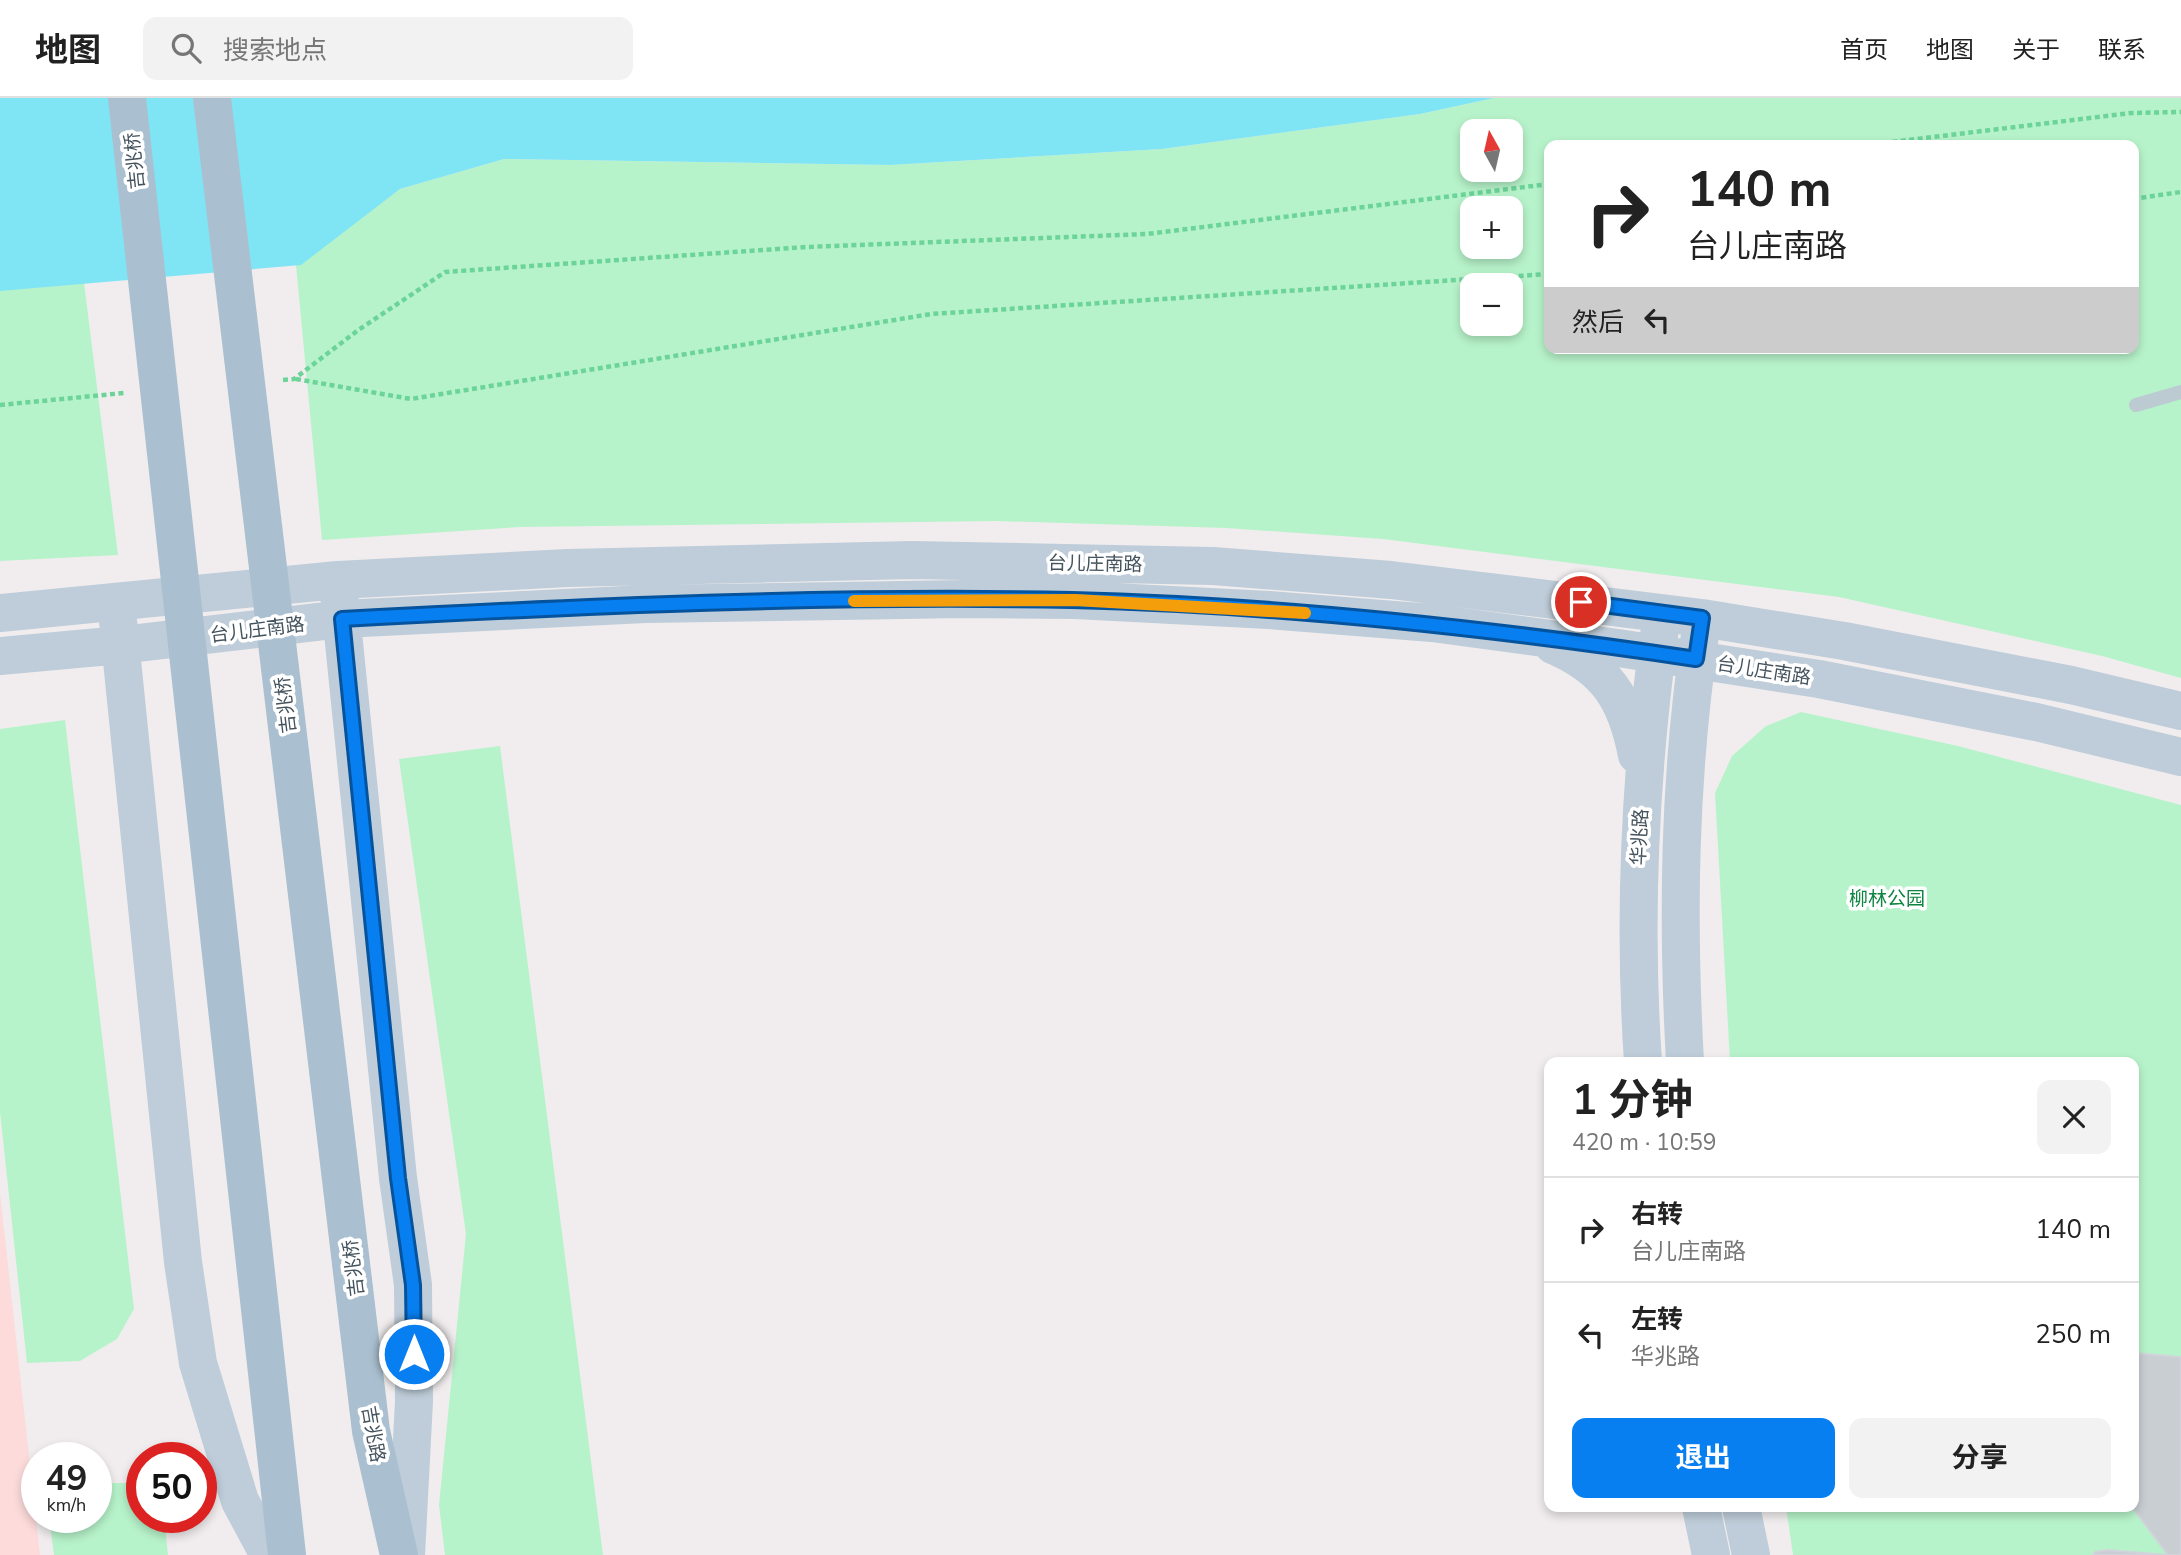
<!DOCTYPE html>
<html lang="zh">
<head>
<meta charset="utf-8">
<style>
	:root { --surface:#fff; --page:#f2f2f2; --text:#222; --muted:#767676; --line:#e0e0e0; --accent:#077ff1 }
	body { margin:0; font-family:"Nunito Sans","Noto Sans SC",sans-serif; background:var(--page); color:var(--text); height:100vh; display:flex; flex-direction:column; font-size:26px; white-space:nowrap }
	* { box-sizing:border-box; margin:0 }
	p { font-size:23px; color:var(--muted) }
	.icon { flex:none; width:38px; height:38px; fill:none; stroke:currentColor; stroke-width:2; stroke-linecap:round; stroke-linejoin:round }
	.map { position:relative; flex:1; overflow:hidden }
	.details { position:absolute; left:1544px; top:959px; width:595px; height:455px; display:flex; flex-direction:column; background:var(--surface); border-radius:14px; box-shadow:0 4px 10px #0003 }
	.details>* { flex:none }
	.hud { position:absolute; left:1544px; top:42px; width:595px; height:214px; border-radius:14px; box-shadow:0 4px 10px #0003; background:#fff; color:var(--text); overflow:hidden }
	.needle { width:46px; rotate:352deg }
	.tools { position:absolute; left:1460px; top:21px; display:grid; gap:14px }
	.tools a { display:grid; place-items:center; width:63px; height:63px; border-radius:14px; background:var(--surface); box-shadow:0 4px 10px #0003; font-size:35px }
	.speed { position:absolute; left:21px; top:1344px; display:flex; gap:14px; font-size:35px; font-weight:700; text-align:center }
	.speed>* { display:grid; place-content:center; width:91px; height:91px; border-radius:50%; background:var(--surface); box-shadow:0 4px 10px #0003; line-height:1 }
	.speed small { font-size:18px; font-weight:400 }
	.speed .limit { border:10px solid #d22; background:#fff; color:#111 }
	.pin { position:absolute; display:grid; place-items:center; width:60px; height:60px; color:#fff; margin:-30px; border:4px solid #fff; border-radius:50%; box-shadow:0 2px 7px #0007 }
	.me { position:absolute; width:77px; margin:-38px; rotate:0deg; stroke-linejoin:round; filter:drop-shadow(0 0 5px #0008) }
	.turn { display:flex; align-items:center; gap:24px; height:147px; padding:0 28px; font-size:32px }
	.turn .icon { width:91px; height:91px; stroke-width:2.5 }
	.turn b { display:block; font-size:49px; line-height:60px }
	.then { display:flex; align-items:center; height:66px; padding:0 28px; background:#0003; gap:14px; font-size:26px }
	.round { display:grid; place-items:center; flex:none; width:74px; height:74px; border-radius:14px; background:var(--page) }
	.overview { display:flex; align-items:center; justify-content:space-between; height:119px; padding:0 28px }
	h1 { font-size:42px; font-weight:700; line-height:52px }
	.cta { display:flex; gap:14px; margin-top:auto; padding:14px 28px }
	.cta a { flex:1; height:80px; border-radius:14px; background:var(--accent); color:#fff; font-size:28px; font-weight:700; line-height:80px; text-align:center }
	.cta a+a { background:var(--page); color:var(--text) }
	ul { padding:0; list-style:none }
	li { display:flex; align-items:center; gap:21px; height:105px; padding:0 28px; border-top:2px solid var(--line) }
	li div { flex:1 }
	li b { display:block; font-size:26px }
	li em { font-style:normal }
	header { display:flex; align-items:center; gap:42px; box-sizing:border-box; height:98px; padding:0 35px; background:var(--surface); border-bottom:2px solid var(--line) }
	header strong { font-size:33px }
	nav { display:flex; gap:38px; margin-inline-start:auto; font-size:24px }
	.search { width:490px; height:63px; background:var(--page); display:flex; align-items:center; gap:18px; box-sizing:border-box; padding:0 24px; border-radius:14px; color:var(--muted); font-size:26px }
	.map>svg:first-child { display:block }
	.medical { fill:#fddbdb }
	.green { fill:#b7f3ca; fill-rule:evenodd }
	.water { fill:#7fe5f5 }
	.building { fill:#c9ced3; stroke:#d1d4da; stroke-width:2 }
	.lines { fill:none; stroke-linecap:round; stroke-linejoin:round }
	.path { stroke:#6cd499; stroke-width:4.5; stroke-dasharray:5 3.5; stroke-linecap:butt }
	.lane { stroke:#bccad2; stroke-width:14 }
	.secondary { stroke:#becdd9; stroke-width:38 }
	.primary { stroke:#aac0d0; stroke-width:38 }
	.route-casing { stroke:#05539d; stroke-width:18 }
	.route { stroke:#077ff1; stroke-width:12 }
	.slow { stroke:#f59e0b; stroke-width:12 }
	.labels { text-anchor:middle; stroke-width:7; stroke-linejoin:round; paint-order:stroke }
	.street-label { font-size:19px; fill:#44535d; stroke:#fff }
	.park-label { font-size:19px; fill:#0e8540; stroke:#fff }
</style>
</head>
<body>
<header>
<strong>地图</strong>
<div class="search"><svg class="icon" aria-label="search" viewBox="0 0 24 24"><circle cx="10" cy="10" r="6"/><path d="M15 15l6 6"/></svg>搜索地点</div>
<nav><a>首页</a><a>地图</a><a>关于</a><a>联系</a></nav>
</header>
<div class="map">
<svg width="2181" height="1457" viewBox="0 0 2181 1457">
	<rect width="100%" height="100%" fill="#f1edee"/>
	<path class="medical" d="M0 1095 40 1457H0Z"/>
	<path class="green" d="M0 0H61L118 457 0 463Z
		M1494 0H2181V580L2102 558 1839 499 1383 441 1226 430 997 423 521 429 322 442 296 167 400 91 504 61 890 67 1162 51 1420 16ZM1472 33H1510V72H1472ZM1549 47H2133V250H1549ZM1472 110H1510V149H1472ZM1472 187H1510V226H1472Z
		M1801 614 1958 648 2181 707V1457H1793L1786 1409H2133V964H1730L1715 695 1732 658 1766 628Z
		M65 622 134 1211 117 1241 80 1263 27 1265 0 1014V631Z
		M500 648 603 1457H445L439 1407 466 1136 399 661Z
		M96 1385H135L142 1389V1419H164L168 1457H54L49 1419H96Z"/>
	<path class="water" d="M0 0H1494L1420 16 1162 51 890 67 504 61 400 91 301 167 0 193Z"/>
	<path class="building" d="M2133 1255 2181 1259V1457H2168L2132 1409Z
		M2107 1452 2167 1457H2093L2095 1454Z"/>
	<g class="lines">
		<path class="path" d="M1867 47 2131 15 2181 14
			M2133 101 2181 94
			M296 281 411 301 931 216 1549 176
			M283 282 294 281 357 233 445 174 806 149 1147 136 1549 86
			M0 307 124 295"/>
		<path class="lane" d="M2136 307 2181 294"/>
		<path class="secondary" d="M339 495 398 1080 413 1187 414 1303 406 1457
			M0 515 338 482 568 470 912 462 1213 468 1391 482 1702 520 1844 543 2071 587 2181 613
			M118 523 183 1164 198 1265 240 1403 269 1457
			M1553 547C1607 570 1626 601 1637 657
			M0 558 121 547 342 521 645 506 964 501 1075 502 1269 512 1432 525 1618 550 1819 581 2036 624 2181 659
			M1643 964C1633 818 1640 675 1660 530
			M1685 964C1677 818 1679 682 1700 537
			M1701 1409 1711 1457
			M1741 1409 1751 1457"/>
		<path class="primary" d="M127 0 287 1457
			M212 0 371 1333 399 1457"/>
	</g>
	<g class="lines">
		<defs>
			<path id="route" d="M414 1256 413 1187 398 1080 342 521C585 508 829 497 1072 502 1281 507 1489 530 1696 561L1702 520 1581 504"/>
		</defs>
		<use href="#route" class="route-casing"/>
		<use href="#route" class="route"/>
		<path class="slow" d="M854 503 1075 502 1305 515"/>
	</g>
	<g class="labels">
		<g class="street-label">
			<text transform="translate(134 63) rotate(-96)" y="7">吉兆桥</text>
			<text transform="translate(1095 465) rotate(1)" y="7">台儿庄南路</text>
			<text transform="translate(257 531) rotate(-7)" y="7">台儿庄南路</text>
			<text transform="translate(1764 572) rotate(9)" y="7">台儿庄南路</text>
			<text transform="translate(285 607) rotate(-97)" y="7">吉兆桥</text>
			<text transform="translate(1639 739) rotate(-87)" y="7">华兆路</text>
			<text transform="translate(353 1170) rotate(-97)" y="7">吉兆桥</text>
			<text transform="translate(374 1336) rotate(80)" y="7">吉兆路</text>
		</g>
		<g class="park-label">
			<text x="1887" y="807">柳林公园</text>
		</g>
	</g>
</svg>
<div class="tools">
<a><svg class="needle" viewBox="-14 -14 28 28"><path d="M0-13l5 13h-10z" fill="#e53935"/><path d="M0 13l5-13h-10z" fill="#767676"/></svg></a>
<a>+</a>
<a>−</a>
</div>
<div class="speed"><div>49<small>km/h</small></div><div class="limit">50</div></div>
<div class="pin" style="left:1581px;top:504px;background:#d93025"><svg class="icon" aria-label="arrive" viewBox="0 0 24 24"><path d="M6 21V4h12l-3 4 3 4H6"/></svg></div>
<svg class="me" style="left:414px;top:1256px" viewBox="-20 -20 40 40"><circle r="17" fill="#077ff1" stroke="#fff" stroke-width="3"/><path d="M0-11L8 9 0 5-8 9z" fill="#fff"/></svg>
<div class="hud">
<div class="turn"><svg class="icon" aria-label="right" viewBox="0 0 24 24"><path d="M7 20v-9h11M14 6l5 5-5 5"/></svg><div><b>140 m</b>台儿庄南路</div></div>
<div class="then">然后<svg class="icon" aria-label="left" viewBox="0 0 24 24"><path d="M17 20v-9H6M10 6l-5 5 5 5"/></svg></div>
</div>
<section class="details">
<div class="overview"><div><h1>1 分钟</h1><p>420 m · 10:59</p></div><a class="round"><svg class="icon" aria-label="close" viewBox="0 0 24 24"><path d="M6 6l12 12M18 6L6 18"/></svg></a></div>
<ul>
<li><svg class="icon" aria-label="right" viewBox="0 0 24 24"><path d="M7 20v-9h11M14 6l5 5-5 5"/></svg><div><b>右转</b><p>台儿庄南路</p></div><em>140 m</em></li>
<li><svg class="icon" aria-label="left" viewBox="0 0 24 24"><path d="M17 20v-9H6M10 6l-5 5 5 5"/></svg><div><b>左转</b><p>华兆路</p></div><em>250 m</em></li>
</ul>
<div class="cta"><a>退出</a><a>分享</a></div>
</section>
</div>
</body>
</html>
